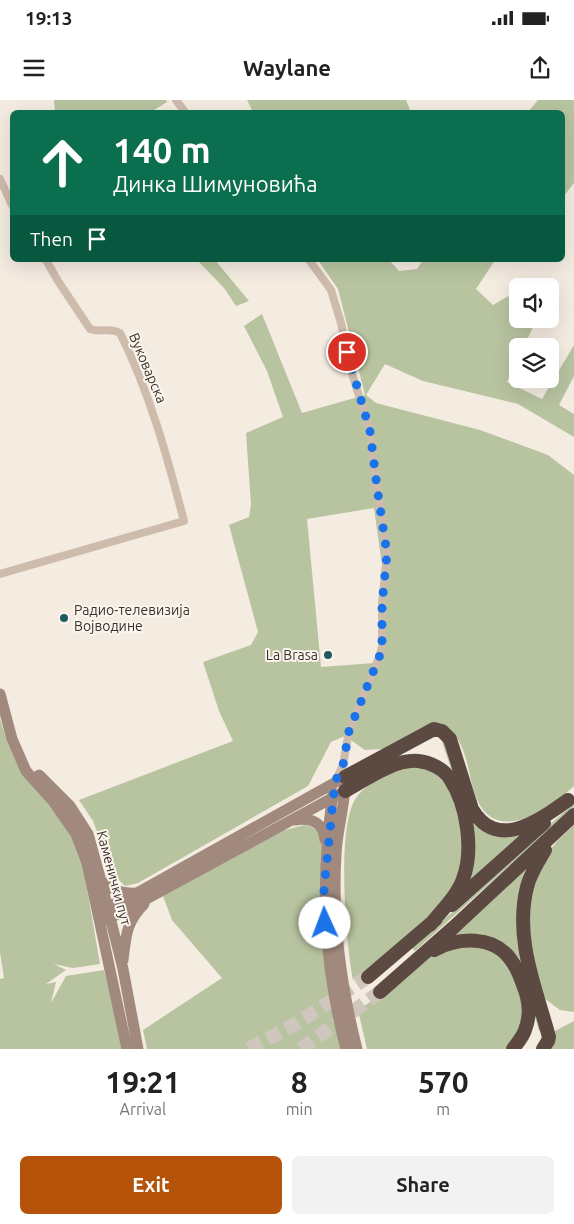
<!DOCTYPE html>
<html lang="en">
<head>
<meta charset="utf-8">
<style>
	:root { --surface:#fff; --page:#f2f2f2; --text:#222; --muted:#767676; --accent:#b45309 }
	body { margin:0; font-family:Ubuntu,sans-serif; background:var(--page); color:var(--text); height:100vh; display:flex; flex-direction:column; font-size:19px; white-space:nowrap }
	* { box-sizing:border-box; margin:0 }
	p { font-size:16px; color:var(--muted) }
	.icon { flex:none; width:28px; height:28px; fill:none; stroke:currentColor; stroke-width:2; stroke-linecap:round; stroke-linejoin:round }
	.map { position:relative; height:949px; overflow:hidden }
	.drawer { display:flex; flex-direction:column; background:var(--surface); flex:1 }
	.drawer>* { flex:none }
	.guide { position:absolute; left:10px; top:10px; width:555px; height:152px; border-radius:8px; box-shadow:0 5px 20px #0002; background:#0b6e4f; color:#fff; overflow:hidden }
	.tools { position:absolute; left:509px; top:178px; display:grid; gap:10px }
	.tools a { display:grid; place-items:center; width:50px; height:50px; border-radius:8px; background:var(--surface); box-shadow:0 5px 20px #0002; font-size:25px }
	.pin { position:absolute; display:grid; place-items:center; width:42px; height:42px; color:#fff; margin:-21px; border:2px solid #fff; border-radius:50%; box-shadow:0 1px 5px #0007 }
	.me { position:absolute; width:55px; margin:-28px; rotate:358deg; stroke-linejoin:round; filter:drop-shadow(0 0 4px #0008) }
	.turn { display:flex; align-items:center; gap:18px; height:105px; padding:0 20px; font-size:22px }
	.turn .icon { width:65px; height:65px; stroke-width:2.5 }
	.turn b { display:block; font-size:35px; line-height:42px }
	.then { display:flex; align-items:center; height:48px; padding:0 20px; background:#0003; gap:10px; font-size:19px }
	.eta { display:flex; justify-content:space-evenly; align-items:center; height:85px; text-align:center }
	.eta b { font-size:30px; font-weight:700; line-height:35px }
	.button { display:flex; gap:10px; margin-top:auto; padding:10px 20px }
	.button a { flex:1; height:58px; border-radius:8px; background:var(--accent); color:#fff; font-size:20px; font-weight:700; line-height:58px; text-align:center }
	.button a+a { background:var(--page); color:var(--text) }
	.status { display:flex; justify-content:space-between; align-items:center; height:35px; padding:0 25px; background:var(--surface); direction:ltr }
	.status svg { height:14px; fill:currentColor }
	header { display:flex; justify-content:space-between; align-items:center; height:65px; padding:0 20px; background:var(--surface); font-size:22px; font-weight:700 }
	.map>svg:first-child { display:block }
	.green { fill:#b8c4a0; fill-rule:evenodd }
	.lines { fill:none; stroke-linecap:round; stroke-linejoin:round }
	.highway-tunnel { stroke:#cfc6bd; stroke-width:14; stroke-dasharray:14 7; stroke-linecap:butt }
	.street { stroke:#cdbbac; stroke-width:8 }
	.secondary { stroke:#a18a7d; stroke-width:11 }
	.highway { stroke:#5c4a42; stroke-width:14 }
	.route { stroke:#1a73e8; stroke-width:9; stroke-dasharray:0 16.2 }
	.poi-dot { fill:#1f5a5e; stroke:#fbf5ee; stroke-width:2 }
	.labels { text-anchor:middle; stroke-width:4; stroke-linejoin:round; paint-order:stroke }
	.street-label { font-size:14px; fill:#3b302b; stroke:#fbf5ee }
	.poi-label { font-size:14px; fill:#3b302b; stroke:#fbf5ee; text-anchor:start }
</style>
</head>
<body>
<div class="status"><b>19:13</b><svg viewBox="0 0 49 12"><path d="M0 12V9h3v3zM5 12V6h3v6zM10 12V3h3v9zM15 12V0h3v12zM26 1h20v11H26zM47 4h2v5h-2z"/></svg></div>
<header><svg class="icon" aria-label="menu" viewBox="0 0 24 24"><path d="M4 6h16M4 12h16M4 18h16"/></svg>Waylane<svg class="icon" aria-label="share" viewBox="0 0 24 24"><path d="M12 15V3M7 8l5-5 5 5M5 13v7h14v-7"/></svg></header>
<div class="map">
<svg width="574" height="949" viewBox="0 0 574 949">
	<rect width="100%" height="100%" fill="#f4ebe1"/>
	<path class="green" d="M54 0H166L167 2 151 12H55Z
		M247 0H406L411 12H253Z
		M538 0H574V83L563 97 562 12H528Z
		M197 160H215L249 201 236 206 224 188Z
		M318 160H389L399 171 417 169 423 160H495L476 189 493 205 512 194 517 198 518 219H537L524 246H518L517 260 507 282 542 299 574 245V276L559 305 574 314V337L518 304 423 281 385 264 366 295 376 303 480 330 548 355 574 375V686C549 709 496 747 476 697 466 670 469 640 441 623L421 628 383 649 365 650 345 636 331 642 308 686 138 783 125 786 113 774 93 721 79 700 233 641 219 611 203 562 251 545 258 532 229 425 249 417 251 404 246 333 283 317 267 271 244 226 262 214 302 313 365 295 338 189ZM374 408 382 465 378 546 374 563 321 567 307 419Z
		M0 619 8 644 16 661 64 718 82 759 100 864 73 868 54 864 66 870 46 884 56 882 51 903 66 876 104 870 123 949H0V879L4 878 0 852Z
		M445 641 482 727 529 730 462 789 474 737 442 642Z
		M411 667H424L435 673 445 683 453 698 464 739 458 778 447 797 425 822 353 880C346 845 336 726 356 698 368 681 392 672 411 667Z
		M574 703V707L415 851 412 848Z
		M304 725C314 726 317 731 321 739L341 949H147L143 930 222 878 172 820 163 796 278 732Z
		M574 725V912L560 910 541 896 528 835 531 787 549 751 559 739Z
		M526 769 518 810 543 930 539 931 522 870 509 851 454 836Z
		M460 843 484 846 508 861 526 903 516 939 505 949H367L358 910 385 892 416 866 439 850Z
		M574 921V949H552L553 945V932Z"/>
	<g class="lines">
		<path class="highway-tunnel" d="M249 949 297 923 368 877
			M301 949 380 892"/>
		<path class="street" d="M176 0 185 12
			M0 79 12 105
			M309 160 331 190 341 223 350 267 370 331 377 387 387 455 382 504V550L349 631 343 665 335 682
			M0 474 184 421C167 356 150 293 120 233 110 227 101 233 90 229L58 181 46 160"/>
		<path class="secondary" d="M0 594 12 639 26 671 53 701 76 734 87 763 127 949
			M39 675 70 706 88 734 101 781 123 869 138 949
			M345 686C344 709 337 731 336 754 332 819 341 886 357 949
			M333 693C320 782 323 862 346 949
			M295 720C311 717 324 723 325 740
			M101 781C112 790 121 794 136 793
			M101 810 137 793 345 677
			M104 820 119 814 345 691
			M123 860C126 836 126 822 144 804"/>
		<path class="highway" d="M345 677 434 629 442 631 450 639 472 709C497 752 540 720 568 700
			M345 691C365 680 394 659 418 661 430 662 444 669 450 679 467 705 474 750 463 779 457 796 441 811 430 825
			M452 805 544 723
			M434 850C458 837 494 835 511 860 517 868 520 876 523 885 529 899 531 915 525 930 523 937 517 943 513 949
			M368 877 436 819
			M380 892 454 827 574 715
			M543 949 548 941 549 937C536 888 514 839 527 787 530 774 538 762 545 750"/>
	</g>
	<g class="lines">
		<path class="route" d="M325 823 324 789 335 682 343 665 349 631 382 550V504L387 454 377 387 370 331 347 252"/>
	</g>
	<g class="poi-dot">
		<circle cx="64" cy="518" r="5"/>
		<circle cx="328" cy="555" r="5"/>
	</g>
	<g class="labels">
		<g class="street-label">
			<text transform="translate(148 268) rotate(67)" y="5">Вуковарска</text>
			<text transform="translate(114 778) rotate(75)" y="5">Каменички пут</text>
		</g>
		<g class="poi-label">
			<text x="74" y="515">Радио-телевизија<tspan x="74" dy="16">Војводине</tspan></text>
			<text x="318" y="560" text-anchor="end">La Brasa</text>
		</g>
	</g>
</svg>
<div class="tools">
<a><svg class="icon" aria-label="sound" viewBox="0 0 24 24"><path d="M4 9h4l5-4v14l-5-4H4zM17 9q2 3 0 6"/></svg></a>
<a><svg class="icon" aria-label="layers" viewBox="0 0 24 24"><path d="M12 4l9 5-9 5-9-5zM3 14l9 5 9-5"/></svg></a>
</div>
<div class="pin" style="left:347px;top:252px;background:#d93025"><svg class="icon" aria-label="arrive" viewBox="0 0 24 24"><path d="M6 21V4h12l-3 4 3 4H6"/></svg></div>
<svg class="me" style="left:325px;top:823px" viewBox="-20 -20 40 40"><circle r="19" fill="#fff"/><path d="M0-13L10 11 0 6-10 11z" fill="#1a73e8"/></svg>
<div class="guide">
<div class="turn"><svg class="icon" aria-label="ahead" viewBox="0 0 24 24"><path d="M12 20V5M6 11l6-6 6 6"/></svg><div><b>140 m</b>Динка Шимуновића</div></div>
<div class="then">Then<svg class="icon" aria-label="arrive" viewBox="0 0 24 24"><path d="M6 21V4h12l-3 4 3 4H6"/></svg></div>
</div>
</div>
<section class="drawer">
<div class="eta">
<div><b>19:21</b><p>Arrival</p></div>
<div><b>8</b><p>min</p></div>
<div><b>570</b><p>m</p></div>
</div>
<div class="button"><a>Exit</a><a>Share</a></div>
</section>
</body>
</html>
